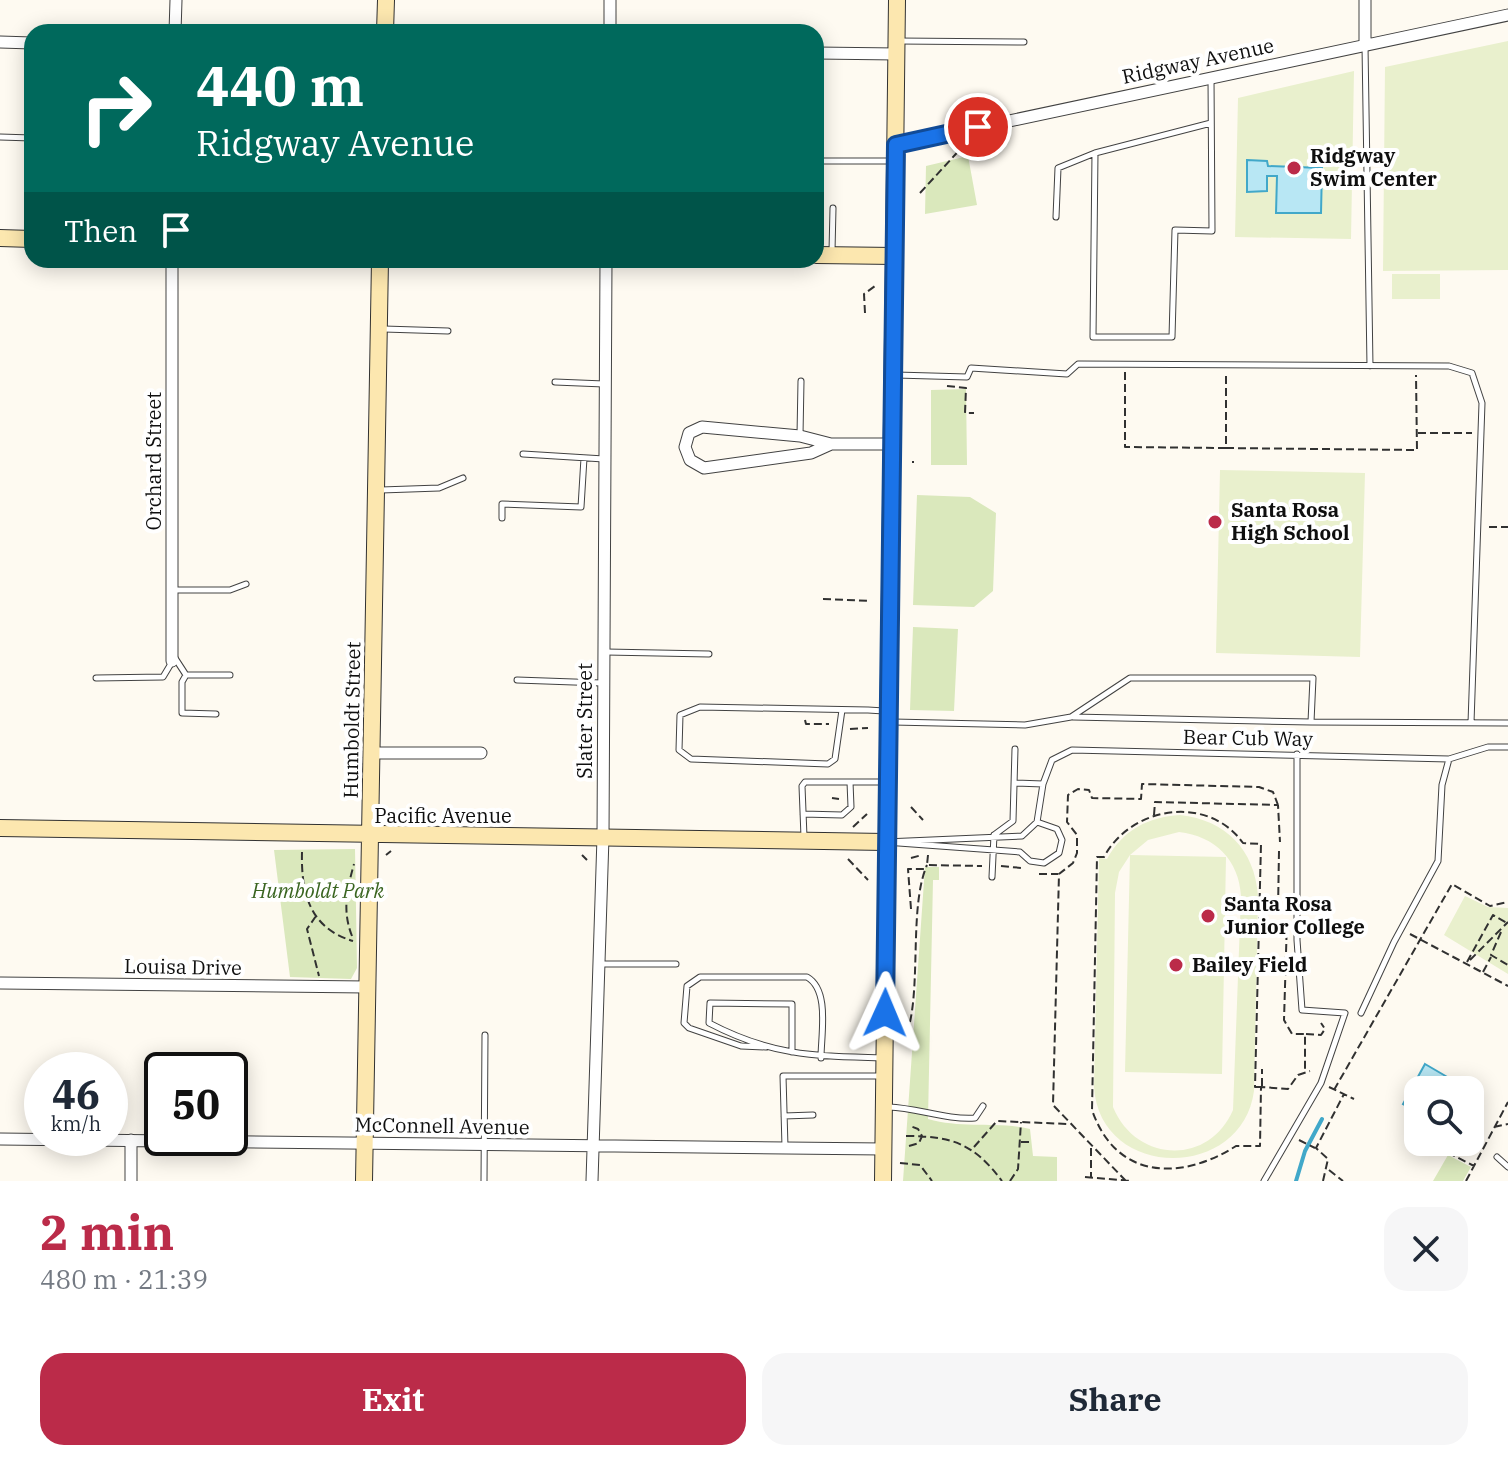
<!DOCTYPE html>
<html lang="en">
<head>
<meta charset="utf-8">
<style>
	:root { --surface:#fff; --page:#f6f6f7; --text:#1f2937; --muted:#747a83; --accent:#bb2b49 }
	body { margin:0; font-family:"IBM Plex Serif",serif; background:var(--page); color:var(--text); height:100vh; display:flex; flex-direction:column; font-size:30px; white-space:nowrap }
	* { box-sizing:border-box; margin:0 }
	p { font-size:26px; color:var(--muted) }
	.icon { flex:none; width:44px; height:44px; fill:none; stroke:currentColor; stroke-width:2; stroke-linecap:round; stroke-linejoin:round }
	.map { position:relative; height:1181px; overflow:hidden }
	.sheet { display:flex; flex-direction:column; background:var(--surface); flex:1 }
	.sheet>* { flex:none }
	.guide { position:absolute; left:24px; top:24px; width:800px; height:244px; border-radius:24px; box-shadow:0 4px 20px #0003; background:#00695c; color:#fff; overflow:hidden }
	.tools { position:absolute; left:1404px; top:1076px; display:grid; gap:16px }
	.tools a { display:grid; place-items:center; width:80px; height:80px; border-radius:16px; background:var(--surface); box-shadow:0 4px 20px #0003; font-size:40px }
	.speed { position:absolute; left:24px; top:1052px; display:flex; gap:16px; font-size:40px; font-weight:700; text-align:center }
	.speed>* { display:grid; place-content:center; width:104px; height:104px; border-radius:50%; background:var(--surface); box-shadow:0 4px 20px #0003; line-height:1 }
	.speed small { font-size:20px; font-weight:400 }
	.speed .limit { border:4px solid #111; border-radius:12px; background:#fff; color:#111 }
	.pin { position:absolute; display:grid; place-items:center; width:68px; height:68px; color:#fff; margin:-34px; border:4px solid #fff; border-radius:50%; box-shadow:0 2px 8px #0007 }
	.me { position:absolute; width:88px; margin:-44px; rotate:1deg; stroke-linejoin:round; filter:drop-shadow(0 0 6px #0008) }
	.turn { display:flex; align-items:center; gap:28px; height:168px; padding:0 40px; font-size:36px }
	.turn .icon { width:104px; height:104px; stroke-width:2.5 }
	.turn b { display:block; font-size:56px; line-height:68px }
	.then { display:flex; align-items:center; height:76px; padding:0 40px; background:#0003; gap:16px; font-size:30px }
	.round { display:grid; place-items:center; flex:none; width:84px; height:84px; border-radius:24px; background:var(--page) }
	.overview { display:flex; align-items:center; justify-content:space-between; height:136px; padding:0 40px }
	h1 { font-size:48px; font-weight:700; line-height:60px; color:var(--accent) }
	.cta { display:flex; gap:16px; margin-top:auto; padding:16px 40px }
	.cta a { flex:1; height:92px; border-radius:24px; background:var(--accent); color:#fff; font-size:32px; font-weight:700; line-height:92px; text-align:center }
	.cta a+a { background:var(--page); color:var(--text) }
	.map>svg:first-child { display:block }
	.green { fill:#dae8bc }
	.pitch { fill:#e9f0cd; fill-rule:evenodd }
	.water { fill:#b8e7f4; stroke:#41a8c9; stroke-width:2 }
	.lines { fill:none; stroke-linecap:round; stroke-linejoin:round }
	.stream { stroke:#41a8c9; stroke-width:4 }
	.lane-casing { stroke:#424242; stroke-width:7 }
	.street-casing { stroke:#424242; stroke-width:13 }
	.secondary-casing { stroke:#313131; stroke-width:18 }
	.path { stroke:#313131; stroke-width:2; stroke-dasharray:8 4; stroke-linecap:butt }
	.lane { stroke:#fff; stroke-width:5 }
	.street { stroke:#fff; stroke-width:11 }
	.secondary { stroke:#fce7af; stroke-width:16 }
	.route-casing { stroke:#114b97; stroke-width:20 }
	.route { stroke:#1a73e8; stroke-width:14 }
	.poi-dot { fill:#bb2b49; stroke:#fff; stroke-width:3 }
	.labels { text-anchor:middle; stroke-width:8; stroke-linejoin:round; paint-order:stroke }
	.street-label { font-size:20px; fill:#0f0f0f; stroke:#fff }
	.poi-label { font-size:20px; font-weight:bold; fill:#0f0f0f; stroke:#fff; text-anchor:start }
	.park-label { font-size:20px; font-style:italic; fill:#3a6521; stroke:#fff }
</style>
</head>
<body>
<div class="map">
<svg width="1508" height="1181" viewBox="0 0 1508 1181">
	<rect width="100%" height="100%" fill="#fefaf1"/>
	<path class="green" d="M968 156 977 205 925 214 926 166Z
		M966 389 967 465H931V390Z
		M917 495 970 497 996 513 993 591 974 607 913 605Z
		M913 627 958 629 954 711 910 710Z
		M355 849 357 968 351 979 290 977 274 850Z
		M925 867H939V880H933L928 1119C963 1129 996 1121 1030 1129L1033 1156 1057 1157V1181H903Z
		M1448 1155 1471 1167 1463 1181H1433Z"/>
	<path class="pitch" d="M1508 41V270L1383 271 1385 67Z
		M1354 71 1351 239 1235 237 1238 98Z
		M1392 274H1440V299H1392Z
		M1220 470 1365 473 1360 657 1216 653Z
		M1180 815C1226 820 1255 850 1258 896L1254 1091C1242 1181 1100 1181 1094 1087L1099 858 1107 859C1123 830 1148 817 1180 815ZM1179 832C1215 836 1239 860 1241 896L1233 1110C1209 1166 1136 1163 1113 1107L1115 893 1119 872 1130 855 1125 1072 1222 1074 1226 857 1130 855 1148 840Z
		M1465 896 1488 907 1508 908V974L1444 935Z"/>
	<path class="water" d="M1247 160 1267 161 1268 166 1322 168 1321 213H1276L1277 176H1267V191L1247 192Z
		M1425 1064 1449 1078 1442 1090H1418V1112L1403 1104Z"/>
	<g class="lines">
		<path class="stream" d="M1296 1181 1305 1151 1322 1119"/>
		<defs>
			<path id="lane" d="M898 41 1024 42
				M1365 46 1370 366
				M1211 78 1212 231 1175 230 1172 337H1093L1095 153 1211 123
				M0 137 32 138
				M816 161H890
				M1056 217 1058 168 1095 153
				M832 251 833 208
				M384 329 448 331
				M896 375 967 377 971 368 1067 374 1078 364 1449 366 1472 373 1482 403 1471 723
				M555 382 604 384
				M800 435 801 381
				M523 454 604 459
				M381 490 439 488 463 478
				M502 518V504L581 507 584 458
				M173 590H230L246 584
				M606 652 709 654
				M175 658 186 675H230
				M186 675 182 682V713L216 714
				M96 678 163 677 172 662
				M517 680 602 683
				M842 710 835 759 828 764 691 759 679 750 680 715 700 707 868 710 884 711
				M1073 717 1311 722
				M893 722 1025 725 1071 717 1130 678H1313L1311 722 1508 723
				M1014 783 1043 784
				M803 814 842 815 851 807 850 782
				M1037 822 1043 784 1052 760 1072 750 1449 759 1488 747H1508
				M1037 822 1057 829 1062 840 1059 853 1044 863 1030 861 1020 852 885 842 1022 836Z
				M994 835 1013 821 1015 749
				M804 837 802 786 805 782H884
				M992 877 994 835
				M600 964H676
				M1361 1013 1394 942 1438 861 1442 785 1449 759
				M766 1047 741 1046 689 1028 684 1023 687 986 700 977H807C830 990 821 1034 821 1058
				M792 1052V1004L710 1003 709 1023C772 1056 814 1056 883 1058
				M889 1107C917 1108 947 1120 975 1118L983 1106
				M784 1116 813 1115
				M785 1147 783 1076H882
				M1497 1157 1508 1167
				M484 1181 485 1035
				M1264 1181 1321 1083 1345 1013 1302 1010 1297 940V754"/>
			<path id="street" d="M1365 0V45
				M175 32 176 0
				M610 32V0
				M0 42 32 43
				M816 53 897 54
				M896 145 1508 15
				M172 260V661
				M831 444 811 453 704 468 690 460 685 447 689 433 702 427 800 436 831 444H893
				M371 753H481
				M0 983 366 987
				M0 1139 883 1149
				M131 1181V1140
				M592 1181 603 837 606 260"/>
			<path id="secondary" d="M385 32 386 0
				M0 238 32 239
				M816 255 895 256
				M0 828 885 842
				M364 1181 380 260
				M883 1181 897 0"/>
		</defs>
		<use href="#lane" class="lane-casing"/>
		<use href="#street" class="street-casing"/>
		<use href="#secondary" class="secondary-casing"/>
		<path class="path" d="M920 193 965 144
			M865 313 864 294 875 286
			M1125 372V447L1226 448V374
			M947 386 966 388 965 413H974
			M1418 433H1472
			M1226 448 1417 450 1416 375
			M912 462H914
			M1489 527H1508
			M823 599 870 601
			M805 720 806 724H829
			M850 729 868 728
			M832 798 839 799
			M911 807 923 820
			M389 812 397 818
			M1154 815 1155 802 1278 805 1280 842
			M853 827 867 814
			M1279 851 1278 910 1286 911
			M302 852C301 892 309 928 353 941
			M386 855 391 851
			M582 855 587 860
			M928 855 927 865 982 866
			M911 858 922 855
			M848 859 868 880
			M1001 866 1022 868
			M1039 874H1058
			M911 909 908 869H924
			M316 916 307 929 319 976
			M1287 920 1284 1020 1292 1034H1305V1071
			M1501 932 1491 955 1508 965
			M1410 934 1508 986
			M352 936C342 911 347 889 354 864
			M1470 960 1508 922
			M1467 962 1493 915 1507 923
			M1483 972 1491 957
			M910 1022C920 976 910 904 927 865
			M1306 1034 1321 1035 1325 1029 1321 1023
			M1262 1086V1069
			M1261 1087H1255L1261 844 1243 843C1208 794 1131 806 1104 857H1097L1092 1110C1116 1180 1181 1181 1236 1146H1260L1261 1087 1288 1089 1298 1075 1310 1071
			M1329 1087 1354 1099
			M1334 1090 1452 884 1490 906 1508 902
			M1494 1127 1508 1124
			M906 1136C953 1136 974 1144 1002 1181
			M1299 1140 1315 1148
			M1021 1142H1031
			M909 1146 919 1143 922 1136 918 1129 910 1126
			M974 1147 997 1121 1068 1124
			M1437 1147 1474 1166
			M1091 1148V1177
			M900 1163 920 1165 932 1181
			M1329 1170 1343 1181
			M1085 1177 1131 1181
			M1010 1181 1018 1169 1021 1122
			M1126 1181 1053 1105 1059 874 1073 863 1077 853V835L1067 822 1068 795 1078 789 1089 790 1092 798 1141 799 1142 784 1259 787 1273 792 1278 805
			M1323 1181 1328 1159 1316 1148 1344 1094
			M1466 1181 1508 1102"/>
		<use href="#lane" class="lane"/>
		<use href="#street" class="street"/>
		<use href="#secondary" class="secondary"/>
	</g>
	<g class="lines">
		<defs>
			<path id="route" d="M885 1013 896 145 978 127"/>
		</defs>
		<use href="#route" class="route-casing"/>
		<use href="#route" class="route"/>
	</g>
	<g class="poi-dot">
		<circle cx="1294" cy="168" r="8"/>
		<circle cx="1215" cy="522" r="8"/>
		<circle cx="1208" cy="916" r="8"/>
		<circle cx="1176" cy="965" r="8"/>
	</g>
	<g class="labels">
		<g class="street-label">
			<text transform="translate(1198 61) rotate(-12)" y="7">Ridgway Avenue</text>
			<text transform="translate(154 461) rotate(-90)" y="7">Orchard Street</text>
			<text transform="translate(352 720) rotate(-89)" y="7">Humboldt Street</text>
			<text transform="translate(585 721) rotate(-90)" y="7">Slater Street</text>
			<text transform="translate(1248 738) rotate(1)" y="7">Bear Cub Way</text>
			<text x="443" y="823">Pacific Avenue</text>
			<text transform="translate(183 967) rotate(1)" y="7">Louisa Drive</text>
			<text transform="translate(442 1126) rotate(1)" y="7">McConnell Avenue</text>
		</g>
		<g class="poi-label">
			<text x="1310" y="163">Ridgway<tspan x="1310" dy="23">Swim Center</tspan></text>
			<text x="1231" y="517">Santa Rosa<tspan x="1231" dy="23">High School</tspan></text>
			<text x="1224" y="911">Santa Rosa<tspan x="1224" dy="23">Junior College</tspan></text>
			<text x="1192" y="972">Bailey Field</text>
		</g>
		<g class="park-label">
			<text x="318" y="898">Humboldt Park</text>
		</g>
	</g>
</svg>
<div class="tools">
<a><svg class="icon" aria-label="search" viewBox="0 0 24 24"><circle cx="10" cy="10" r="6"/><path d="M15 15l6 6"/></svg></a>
</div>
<div class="speed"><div>46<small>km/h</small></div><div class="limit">50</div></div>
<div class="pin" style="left:978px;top:127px;background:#d93025"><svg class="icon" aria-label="arrive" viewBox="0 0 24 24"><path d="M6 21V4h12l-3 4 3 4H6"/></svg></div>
<svg class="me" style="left:885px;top:1013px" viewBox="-20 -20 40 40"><path d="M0-17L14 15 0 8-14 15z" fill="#1a73e8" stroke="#fff" stroke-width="4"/></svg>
<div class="guide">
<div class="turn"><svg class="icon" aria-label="right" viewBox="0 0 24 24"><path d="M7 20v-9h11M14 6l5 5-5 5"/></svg><div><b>440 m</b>Ridgway Avenue</div></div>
<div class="then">Then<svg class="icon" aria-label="arrive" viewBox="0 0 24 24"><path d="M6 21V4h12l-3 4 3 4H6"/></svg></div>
</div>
</div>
<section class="sheet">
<div class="overview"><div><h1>2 min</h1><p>480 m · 21:39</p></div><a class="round"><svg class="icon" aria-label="close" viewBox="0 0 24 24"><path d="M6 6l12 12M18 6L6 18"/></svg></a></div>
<div class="cta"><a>Exit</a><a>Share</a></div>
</section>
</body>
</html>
